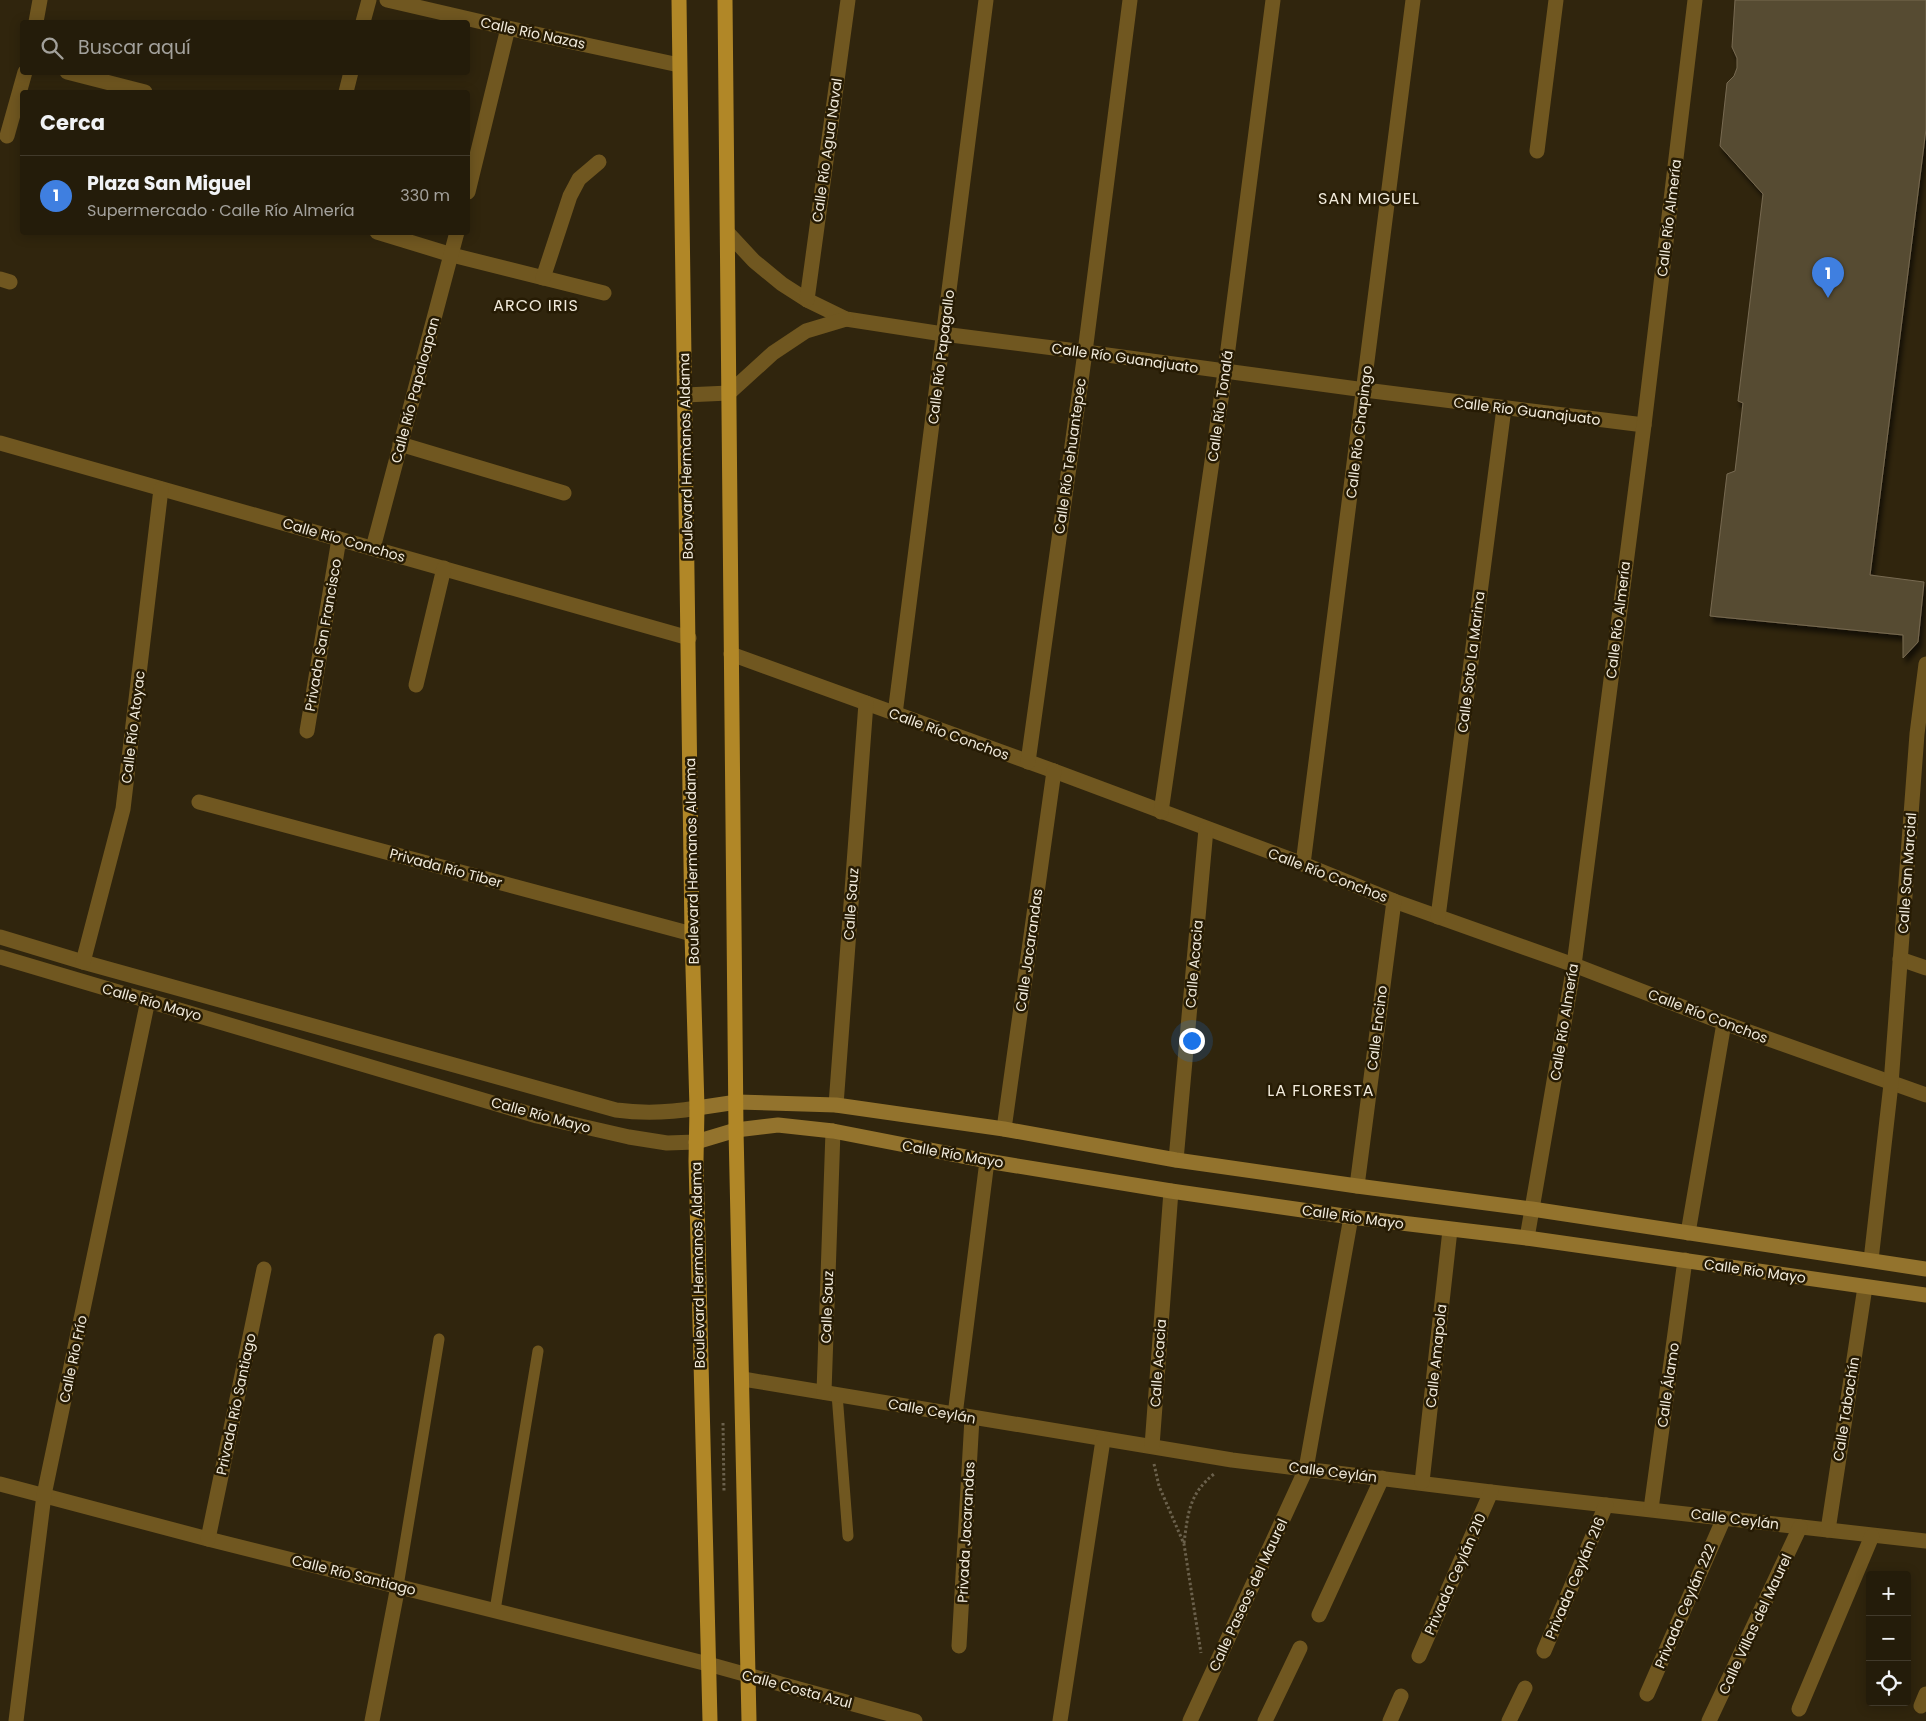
<!DOCTYPE html>
<html lang="es">
<head>
<meta charset="utf-8">
<style>
  body { margin:0; font-family:Poppins,sans-serif; background:#302918; color:#f1f3f6 }
  .controls { position:absolute; right:15px; bottom:15px; display:grid; overflow:hidden; border-radius:5px; box-shadow:0 2px 12px #0003 }
  .controls button { width:45px; height:45px; display:grid; place-items:center; padding:0; border:0; border-bottom:1px solid #413a2b; background:#241c0a; color:#f1f3f6; font:25px sans-serif }
  .you { position:absolute; left:1191px; top:1040px; width:18px; height:18px; margin:-12px; border:4px solid #fff; border-radius:50%; background:#1a73e8; box-shadow:0 0 0 8px #1a73e833 }
  .badge { display:grid; place-items:center; width:32px; height:32px; border-radius:50%; background:#94b7fd; color:#fff; font-size:16px; font-weight:700 }
  .pin { position:absolute; translate:-50% -41px; filter:drop-shadow(0 1px 2px #0008) }
  .pin::after { content:''; position:absolute; top:26px; width:18px; height:15px; background:inherit; clip-path:polygon(0 0,100% 0,50% 100%) }
  .list { margin:0; padding:0; list-style:none }
  h2 { display:flex; justify-content:space-between; align-items:center; height:65px; margin:0; padding:0 20px; font-size:21px }
  h2 small { font-size:16px; font-weight:400; color:#a3a19c }
  .list li { display:grid; grid-template-columns:32px 1fr auto; gap:15px; align-items:center; box-sizing:border-box; height:80px; padding:0 20px; border-top:1px solid #413a2b }
  .list b { display:block; font-size:19px; white-space:nowrap }
  .list p { margin:0; font-size:16px; white-space:nowrap; color:#a3a19c }
  .list em { font-size:16px; font-style:normal; color:#a3a19c }
  .icon { flex:none; width:28px; height:28px; fill:none; stroke:currentColor; stroke-width:2; stroke-linecap:round; stroke-linejoin:round }
  .map { position:relative; flex:none; width:1926px; height:1721px; overflow:hidden }
  .search { position:absolute; background:#241c0a; box-shadow:0 2px 12px #0003; left:20px; top:20px; width:450px; height:55px; display:flex; align-items:center; gap:12px; box-sizing:border-box; padding:0 18px; border-radius:5px; color:#a3a19c; font-size:19px }
  .panel { position:absolute; background:#241c0a; box-shadow:0 2px 12px #0003; left:20px; top:90px; width:450px; height:145px; border-radius:5px }
  .map>svg:first-child { display:block }
</style>
</head>
<body>
<div class="map">
<svg width="1926" height="1721" viewBox="0 0 1926 1721">
  <defs>
    <filter id="shadow"><feDropShadow dx="3" dy="5.5" stdDeviation="2.5" flood-color="#0009"/></filter>
  </defs>
  <rect width="100%" height="100%" fill="#30250d"/>
  <path fill="#574b32" stroke="#776a51" filter="url(#shadow)" d="M1735,0h191v129l-56,446 54,7 -6,60 -15,16v-23l-193,-19 17,-142 8,-3 8,-68 -5,-2 25,-207 -43,-48 7,-63 7,-7 3,-8v-10l-5,-11z"/>
  <g fill="none" stroke-linecap="round" stroke-linejoin="round">
    <g stroke="#6b614c" stroke-width="3" stroke-dasharray="2.5 2.5" stroke-linecap="butt">
      <path d="M723,1423l1,69"/>
      <path d="M1154,1464l5,22 25,58 17,109"/>
      <path d="M1184,1543c4,-30 5,-49 30,-69"/>
    </g>
    <g stroke="#705720" stroke-width="11">
      <path d="M837,1394l11,142"/>
      <path d="M398,1586l41,-247"/>
      <path d="M495,1610l43,-259"/>
    </g>
    <g stroke="#705720" stroke-width="15">
      <path d="M387,0l121,28 171,37"/>
      <path d="M36,22l4,-22"/>
      <path d="M363,22l6,-22"/>
      <path d="M67,72l78,20"/>
      <path d="M346,92l5,-20"/>
      <path d="M7,136l18,-64"/>
      <path d="M1537,151l19,-151"/>
      <path d="M468,192l40,-164"/>
      <path d="M377,232l75,23 152,38"/>
      <path d="M728,233l26,28 28,23 25,16 39,19 97,15 142,18 280,38 279,35"/>
      <path d="M543,278l27,-82 9,-17 20,-17"/>
      <path d="M0,279l10,3"/>
      <path d="M807,300l41,-300"/>
      <path d="M685,395l44,-2 44,-40 33,-22 40,-12"/>
      <path d="M0,443l689,195"/>
      <path d="M400,444l164,49"/>
      <path d="M373,548l84,-316"/>
      <path d="M731,654l323,117 249,93 91,37 180,64 150,58 202,72"/>
      <path d="M416,685l28,-117"/>
      <path d="M895,714l91,-714"/>
      <path d="M307,731l32,-192"/>
      <path d="M1028,762l57,-410 45,-352"/>
      <path d="M199,802l493,132"/>
      <path d="M1161,812l64,-440 48,-372"/>
      <path d="M1303,864l110,-864"/>
      <path d="M1438,917l66,-509"/>
      <path d="M0,937l83,25 533,148c29,4 52,3 81,-2"/>
      <path d="M0,957l537,159 92,21 38,6 29,-1"/>
      <path d="M1900,959l26,9"/>
      <path d="M83,962l40,-153 38,-320"/>
      <path d="M836,1105l30,-402"/>
      <path d="M1004,1129l50,-358"/>
      <path d="M1176,1160l30,-331"/>
      <path d="M1357,1186l37,-285"/>
      <path d="M1688,1233l36,-210"/>
      <path d="M1527,1238l47,-273 70,-540 51,-425"/>
      <path d="M1871,1260l20,-176 26,-350 9,-70"/>
      <path d="M743,1379l489,81 259,32 435,49"/>
      <path d="M824,1392l9,-261"/>
      <path d="M955,1415l32,-254"/>
      <path d="M1152,1446l19,-255"/>
      <path d="M1422,1482l28,-252"/>
      <path d="M0,1484l208,55 500,125 207,57"/>
      <path d="M1651,1509l34,-249"/>
      <path d="M1828,1530l37,-243"/>
      <path d="M208,1539l56,-270"/>
      <path d="M1319,1615l63,-137"/>
      <path d="M959,1646l13,-228"/>
      <path d="M1544,1651l62,-146"/>
      <path d="M1419,1656l72,-164"/>
      <path d="M1647,1694l77,-176"/>
      <path d="M1921,1706l5,-12"/>
      <path d="M1799,1709l73,-173"/>
      <path d="M16,1721l28,-226 104,-495"/>
      <path d="M372,1721l26,-135"/>
      <path d="M1060,1721l43,-281"/>
      <path d="M1190,1721l116,-252 45,-252"/>
      <path d="M1265,1721l35,-73"/>
      <path d="M1390,1721l11,-25"/>
      <path d="M1509,1721l16,-33"/>
      <path d="M1709,1721l91,-194"/>
    </g>
    <g stroke="#93732d" stroke-width="15">
      <path d="M697,1108l40,-6 99,3 168,24 172,31 181,26 175,23 394,60"/>
      <path d="M696,1142l40,-12 42,-5 55,6 154,30 184,30 180,26 176,21 399,57"/>
    </g>
    <g stroke="#b18727" stroke-width="15">
      <path d="M679,0l13,934 5,174 -1,53 14,560"/>
      <path d="M725,0l11,1130 13,591"/>
    </g>
  </g>
  <g text-anchor="middle" stroke-width="5" stroke-linejoin="round" paint-order="stroke">
    <g font-size="14" fill="#f1eadb" stroke="#261b04">
      <text transform="translate(533 33) rotate(12)" y="5">Calle Río Nazas</text>
      <text transform="translate(827 150) rotate(-82)" y="5">Calle Río Agua Naval</text>
      <text transform="translate(1669 218) rotate(-83)" y="5">Calle Río Almería</text>
      <text transform="translate(941 357) rotate(-83)" y="5">Calle Río Papagallo</text>
      <text transform="translate(1125 358) rotate(8)" y="5">Calle Río Guanajuato</text>
      <text transform="translate(415 390) rotate(-75)" y="5">Calle Río Papaloapan</text>
      <text transform="translate(1220 406) rotate(-82)" y="5">Calle Río Tonalá</text>
      <text transform="translate(1527 411) rotate(7)" y="5">Calle Río Guanajuato</text>
      <text transform="translate(1359 432) rotate(-83)" y="5">Calle Río Chapingo</text>
      <text transform="translate(686 456) rotate(-91)" y="5">Boulevard Hermanos Aldama</text>
      <text transform="translate(1070 456) rotate(-82)" y="5">Calle Río Tehuantepec</text>
      <text transform="translate(344 540) rotate(16)" y="5">Calle Río Conchos</text>
      <text transform="translate(1618 620) rotate(-83)" y="5">Calle Río Almería</text>
      <text transform="translate(323 635) rotate(-80)" y="5">Privada San Francisco</text>
      <text transform="translate(1471 662) rotate(-83)" y="5">Calle Soto La Marina</text>
      <text transform="translate(133 727) rotate(-83)" y="5">Calle Río Atoyac</text>
      <text transform="translate(949 734) rotate(20)" y="5">Calle Río Conchos</text>
      <text transform="translate(692 861) rotate(-91)" y="5">Boulevard Hermanos Aldama</text>
      <text transform="translate(446 868) rotate(15)" y="5">Privada Río Tiber</text>
      <text transform="translate(1907 873) rotate(-86)" y="5">Calle San Marcial</text>
      <text transform="translate(1328 875) rotate(21)" y="5">Calle Río Conchos</text>
      <text transform="translate(851 904) rotate(-86)" y="5">Calle Sauz</text>
      <text transform="translate(1029 950) rotate(-82)" y="5">Calle Jacarandas</text>
      <text transform="translate(1194 964) rotate(-85)" y="5">Calle Acacia</text>
      <text transform="translate(152 1002) rotate(16)" y="5">Calle Río Mayo</text>
      <text transform="translate(1708 1016) rotate(21)" y="5">Calle Río Conchos</text>
      <text transform="translate(1564 1022) rotate(-81)" y="5">Calle Río Almería</text>
      <text transform="translate(1377 1028) rotate(-83)" y="5">Calle Encino</text>
      <text transform="translate(541 1115) rotate(15)" y="5">Calle Río Mayo</text>
      <text transform="translate(953 1154) rotate(10)" y="5">Calle Río Mayo</text>
      <text transform="translate(1353 1217) rotate(8)" y="5">Calle Río Mayo</text>
      <text transform="translate(698 1265) rotate(-91)" y="5">Boulevard Hermanos Aldama</text>
      <text transform="translate(1755 1271) rotate(8)" y="5">Calle Río Mayo</text>
      <text transform="translate(827 1307) rotate(-88)" y="5">Calle Sauz</text>
      <text transform="translate(1436 1356) rotate(-84)" y="5">Calle Amapola</text>
      <text transform="translate(73 1359) rotate(-78)" y="5">Calle Río Frío</text>
      <text transform="translate(1158 1363) rotate(-86)" y="5">Calle Acacia</text>
      <text transform="translate(1668 1385) rotate(-82)" y="5">Calle Álamo</text>
      <text transform="translate(236 1404) rotate(-78)" y="5">Privada Río Santiago</text>
      <text transform="translate(1846 1409) rotate(-81)" y="5">Calle Tabachín</text>
      <text transform="translate(932 1411) rotate(10)" y="5">Calle Ceylán</text>
      <text transform="translate(1333 1472) rotate(7)" y="5">Calle Ceylán</text>
      <text transform="translate(1735 1519) rotate(7)" y="5">Calle Ceylán</text>
      <text transform="translate(966 1532) rotate(-87)" y="5">Privada Jacarandas</text>
      <text transform="translate(1455 1574) rotate(-66)" y="5">Privada Ceylán 210</text>
      <text transform="translate(354 1575) rotate(14)" y="5">Calle Río Santiago</text>
      <text transform="translate(1575 1578) rotate(-67)" y="5">Privada Ceylán 216</text>
      <text transform="translate(1248 1595) rotate(-65)" y="5">Calle Paseos del Maurel</text>
      <text transform="translate(1685 1606) rotate(-67)" y="5">Privada Ceylán 222</text>
      <text transform="translate(1755 1624) rotate(-65)" y="5">Calle Villas del Maurel</text>
      <text transform="translate(797 1689) rotate(15)" y="5">Calle Costa Azul</text>
    </g>
    <g font-size="16" letter-spacing="1" fill="#f1eadb" stroke="#261b04">
      <text x="1369" y="204">SAN MIGUEL</text>
      <text x="536" y="311">ARCO IRIS</text>
      <text x="1321" y="1096">LA FLORESTA</text>
    </g>
  </g>
</svg>
<div class="controls">
<button>+</button>
<button>−</button>
<button><svg class="icon" aria-label="locate" viewBox="0 0 24 24"><circle cx="12" cy="12" r="6"/><path d="M12 2v4M12 18v4M2 12h4M18 12h4"/></svg></button>
</div>
<div class="you"></div>
<div class="pin badge" style="left:1828px;top:298px;background:#3f7fe0">1</div>
<div class="search"><svg class="icon" aria-label="search" viewBox="0 0 24 24"><circle cx="10" cy="10" r="6"/><path d="M15 15l6 6"/></svg>Buscar aquí</div>
<section class="panel">
<h2>Cerca<small></small></h2>
<ul class="list">
<li><span class="badge" style="background:#3f7fe0">1</span><div><b>Plaza San Miguel</b><p>Supermercado · Calle Río Almería</p></div><em>330 m</em></li>
</ul>
</section>
</div>
</body>
</html>
